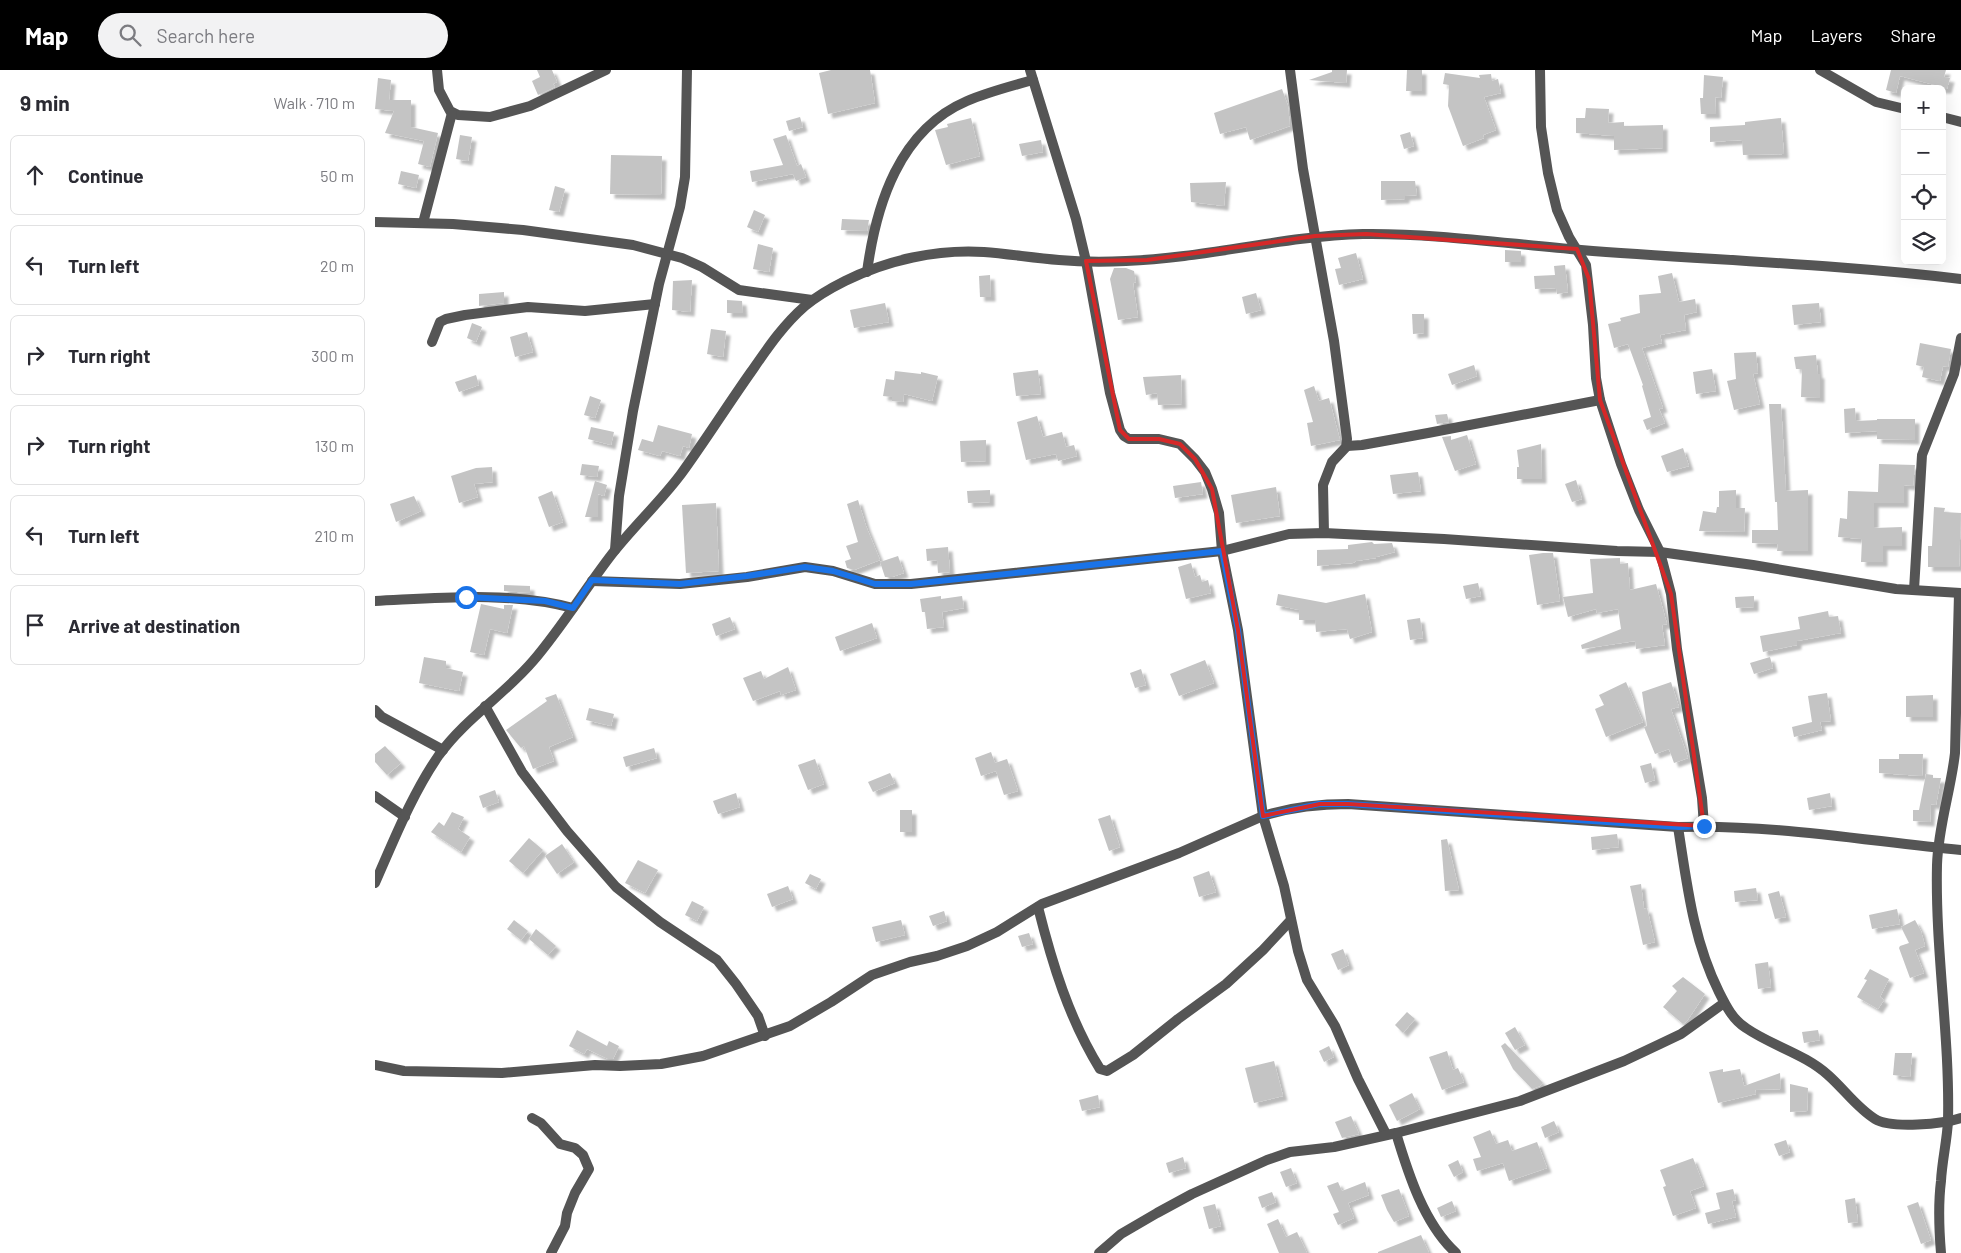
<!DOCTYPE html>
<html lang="en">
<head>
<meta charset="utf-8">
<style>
  body { margin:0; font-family:Barlow,sans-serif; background:#f2f2f3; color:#2b2b33 }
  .controls { position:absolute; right:15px; top:15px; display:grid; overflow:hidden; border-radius:8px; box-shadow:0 5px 20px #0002 }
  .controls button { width:45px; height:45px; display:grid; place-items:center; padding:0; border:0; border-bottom:1px solid #e1e1e2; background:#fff; color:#2b2b33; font:25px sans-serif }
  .stop { position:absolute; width:15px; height:15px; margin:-11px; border:4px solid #1a73e8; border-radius:50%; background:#fff }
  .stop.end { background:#1a73e8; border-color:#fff; box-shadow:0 1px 5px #0008 }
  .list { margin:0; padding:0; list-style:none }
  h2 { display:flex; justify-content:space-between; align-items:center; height:65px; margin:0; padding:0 20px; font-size:21px }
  h2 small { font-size:16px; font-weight:400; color:#7c7c81 }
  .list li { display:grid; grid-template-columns:32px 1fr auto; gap:15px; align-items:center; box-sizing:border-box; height:80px; margin:0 10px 10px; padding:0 10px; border:1px solid #e1e1e2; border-radius:8px }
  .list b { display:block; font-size:19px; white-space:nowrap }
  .list em { font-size:16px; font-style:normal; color:#7c7c81 }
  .icon { flex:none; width:28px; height:28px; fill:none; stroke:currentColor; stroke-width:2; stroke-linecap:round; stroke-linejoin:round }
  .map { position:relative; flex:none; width:1586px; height:1183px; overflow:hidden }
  header { display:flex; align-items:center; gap:30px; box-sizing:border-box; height:70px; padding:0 25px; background:#000; color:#fff }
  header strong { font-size:24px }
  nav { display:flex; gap:28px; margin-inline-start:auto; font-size:18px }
  .search { width:350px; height:45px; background:#f2f2f3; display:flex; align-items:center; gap:12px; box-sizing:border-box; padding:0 18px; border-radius:28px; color:#7c7c81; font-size:19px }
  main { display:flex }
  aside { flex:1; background:#fff }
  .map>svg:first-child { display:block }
</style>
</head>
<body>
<header>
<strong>Map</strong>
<div class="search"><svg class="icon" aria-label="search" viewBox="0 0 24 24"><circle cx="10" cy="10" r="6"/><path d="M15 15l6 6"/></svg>Search here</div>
<nav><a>Map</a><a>Layers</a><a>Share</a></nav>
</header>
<main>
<aside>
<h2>9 min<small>Walk · 710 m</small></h2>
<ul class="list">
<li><svg class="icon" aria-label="ahead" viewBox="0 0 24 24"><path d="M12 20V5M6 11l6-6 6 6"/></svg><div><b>Continue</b></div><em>50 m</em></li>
<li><svg class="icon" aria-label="left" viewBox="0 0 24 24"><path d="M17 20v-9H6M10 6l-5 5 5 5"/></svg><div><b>Turn left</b></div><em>20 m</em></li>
<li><svg class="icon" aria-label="right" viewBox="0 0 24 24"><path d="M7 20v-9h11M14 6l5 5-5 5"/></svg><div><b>Turn right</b></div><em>300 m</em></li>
<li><svg class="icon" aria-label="right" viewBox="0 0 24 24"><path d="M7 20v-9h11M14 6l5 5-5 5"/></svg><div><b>Turn right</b></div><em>130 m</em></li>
<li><svg class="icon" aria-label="left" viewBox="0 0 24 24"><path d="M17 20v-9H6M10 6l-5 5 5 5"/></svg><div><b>Turn left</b></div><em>210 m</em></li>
<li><svg class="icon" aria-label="arrive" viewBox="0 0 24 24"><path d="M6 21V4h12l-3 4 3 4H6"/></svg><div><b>Arrive at destination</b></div></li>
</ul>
</aside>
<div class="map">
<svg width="1586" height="1183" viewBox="0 0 1586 1183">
  <defs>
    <filter id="shadow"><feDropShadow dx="4.5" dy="4.5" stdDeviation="1" flood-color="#0004"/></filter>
  </defs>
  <rect width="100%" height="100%" fill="#fff"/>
  <g fill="#c4c4c4" filter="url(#shadow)">
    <path d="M162,0h15l5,12 -4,2 2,3 -17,8 -6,-14 8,-4z"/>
    <path d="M456,0h39l5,33 -47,11 -9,-41z"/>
    <path d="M957,0h15l-1,13 -37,-3 23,-8z"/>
    <path d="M1032,0h15v21h-16z"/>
    <path d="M1516,0h55l-2,7 6,1 -3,11h-13l1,-4 -35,-9 -4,17 -10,-3z"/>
    <path d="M1070,3l35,5 -1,-3 12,-1 1,7 6,-2 3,14 -17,4 12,33 -13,5 1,3 -21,8 -15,-40 1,-21 -6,-1z"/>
    <path d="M1329,5l19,2 -2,21 -6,-1 1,17h-15l-1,-16h3z"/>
    <path d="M3,8l13,2 -2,20h22v27l27,6 -8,34 -12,-3 6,-23 -39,-8 9,-22 -19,-2z"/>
    <path d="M907,19l6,17 2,20 -40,14 -4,-13 -26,7 -6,-21z"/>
    <path d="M1211,38l23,1 -1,14 16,-1v4l39,-1v23l-49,2v-14l-38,-3v-15h9z"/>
    <path d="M425,47l3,10 -14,4 -3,-10z"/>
    <path d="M596,48l9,38 -34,9 -11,-35 13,-3 -1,-3z"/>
    <path d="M1406,48l3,36 -41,1 -1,-15 -32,2v-15l35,-2v-3z"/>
    <path d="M1035,62l4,14 -10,3 -4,-14z"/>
    <path d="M85,65l12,2 -4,24 -12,-2z"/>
    <path d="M411,65l11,31 4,-2 5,13 -10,4 -3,-7 -41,8 -2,-11 33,-6 -10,-26z"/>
    <path d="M666,70l2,12 -21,4 -3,-12z"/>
    <path d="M236,85l51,1 -1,39 -51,-1z"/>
    <path d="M26,101l18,4 -3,13 -18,-4z"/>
    <path d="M1006,111h34l2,14 -12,1v3l-24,1z"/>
    <path d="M851,112l-2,24 -33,-4 -1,-19z"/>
    <path d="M180,116l10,3 -6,23 -10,-2z"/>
    <path d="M379,140l11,5 -7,17 -11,-5z"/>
    <path d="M467,149l27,1 -2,11 -26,-1z"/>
    <path d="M383,174l15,4 -4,24 -16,-3z"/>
    <path d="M1130,180l16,1v11h-16z"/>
    <path d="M981,183l7,26 -24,6 -4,-16 6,-1 -3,-10z"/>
    <path d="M1190,195l3,27 -11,2 -1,-6 -21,1 -1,-13 21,-1 -1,-9z"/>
    <path d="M739,198h12l8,3 2,11 -3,1 5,34 -20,3 -8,-41z"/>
    <path d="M1297,203l7,29 16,-3 2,13 -13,3 2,15 -26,5 2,8 -20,5 21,60 -4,1 6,14 -18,7 -4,-10 8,-3 -9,-31 1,-1 -15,-41 -14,4 -6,-24 13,-3 -1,-3 20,-5 -1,-18 22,-2 -3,-17z"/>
    <path d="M615,205l1,22h-11l-1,-21z"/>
    <path d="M317,210l-2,32 -18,-2 1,-29z"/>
    <path d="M129,222v11l-25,3v-12z"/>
    <path d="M881,223l5,17 -15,4 -4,-17z"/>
    <path d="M352,230l15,1 1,12h-16z"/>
    <path d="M510,233l4,19 -35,6 -4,-18z"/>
    <path d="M1444,233l2,19 -27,3 -2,-20z"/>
    <path d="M1037,244h12v19l-11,1z"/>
    <path d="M97,253l10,4 -6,15 -9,-4z"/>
    <path d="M336,259l15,2 -3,26 -16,-3z"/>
    <path d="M152,262l6,20 -18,5 -5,-20z"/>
    <path d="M1545,273l31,6 -3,18 -5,-1 -3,15 -18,-4 2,-10 -8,-2z"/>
    <path d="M1381,282l2,21 -5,1 7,30 -26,6 -7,-29 9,-2 -2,-26z"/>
    <path d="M1441,285l2,19h2v24l-19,-1 1,-28h-6l-2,-12z"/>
    <path d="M1099,295l3,11 -25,9 -4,-11z"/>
    <path d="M1337,299l4,22 -20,3 -3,-22z"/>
    <path d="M663,300l3,24 -25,2 -3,-23z"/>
    <path d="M520,301l26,3v-2l17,4 -6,25 -28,-7 -1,8 -11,-1v-4l-9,-1 3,-17 8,1z"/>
    <path d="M101,305l3,10 -20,7 -4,-10z"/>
    <path d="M806,305l1,29 -24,1 -1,-12 -11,2 -3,-18z"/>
    <path d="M939,316l5,15 10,-3 11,42 -29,6 -4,-23 6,-1 -9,-32z"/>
    <path d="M215,326l11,4 -6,18 -11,-3z"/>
    <path d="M1394,334h12l5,87 22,-1v61h-31l1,-7 -26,-1v-13h26l-1,-28h-2z"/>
    <path d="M1480,338l1,13 21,-1v-1h38v21l-38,-1v-8l-32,2 -1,-24z"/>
    <path d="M1072,344l2,8 -12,2 -2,-9z"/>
    <path d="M662,346l6,21 19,-5 4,15 8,-2 3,11 -19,5 -2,-7 -30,6 -9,-38z"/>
    <path d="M283,355l34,9 -3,14 -6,-2 -3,10 -18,-5 -2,5 -22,-6 4,-11 11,3z"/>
    <path d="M216,357l23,5 -3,13 -23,-6z"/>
    <path d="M1092,365l9,29 -21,7 -13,-34 9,-1v4z"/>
    <path d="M611,370v21l-25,1 -1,-21z"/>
    <path d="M1166,374l1,35h-25v-12h2l-2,-17z"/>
    <path d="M1308,378l6,18 -22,6 -6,-16z"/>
    <path d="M207,394l17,2 -2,11 -17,-2z"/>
    <path d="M1504,394l36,1 -2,21 -9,-1v18h-30v25l28,-1v19h-19v16h-22l1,-23 -24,-2 2,-19 7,1 1,-28 30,1z"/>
    <path d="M117,397l1,15 -19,2 4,13 -19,6 -8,-27 25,-8z"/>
    <path d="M1043,402l3,19 -28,3 -3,-19z"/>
    <path d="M1201,410l6,19 -10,3 -7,-18z"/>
    <path d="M220,411l12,4 -3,11 -6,-2v23h-13z"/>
    <path d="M826,412l2,12 -28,4 -2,-12z"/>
    <path d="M901,417l4,29 -44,7 -5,-28z"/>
    <path d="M615,420v12l-22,1 -1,-12z"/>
    <path d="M1361,420v18h9l-1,24 -45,-1 4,-20 13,2 1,-6h2v-16z"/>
    <path d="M177,421l11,31 -14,5 -11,-30z"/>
    <path d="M39,426l7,15 -25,11 -6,-18z"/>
    <path d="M483,430l8,26 14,34 -26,10 -7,-2 -2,-7 6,-2 -5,-13 12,-4 -11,-38z"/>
    <path d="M341,433l3,68 -33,2 -4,-68z"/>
    <path d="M1559,437l11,1 -1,4 17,1 -2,54h-31v-21h4z"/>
    <path d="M997,472l2,2 18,-1 3,9 -19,5v1l-20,3 -3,2 -36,3v-16l31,-1v-4z"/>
    <path d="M573,477l2,25 -12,1 -1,-13 -10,1 -1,-12z"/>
    <path d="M1168,483h10l7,48 -23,4 -8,-50z"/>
    <path d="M523,486l6,17 -12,4h-7l-5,-15z"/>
    <path d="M1245,488v6l8,-1 2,27 26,-6 11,40 -5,1 3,20 -29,4 -1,-8 -53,8 -1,-4 40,-16 -3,-20 -21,4 -1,-4 -28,8 -5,-20 30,-4 -3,-34z"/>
    <path d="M816,493l4,14 5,-2 2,7 6,-2 3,13 -25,6 -8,-32z"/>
    <path d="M1103,513l3,13 -15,3 -3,-13z"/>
    <path d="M129,515l26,1v7l-26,-2z"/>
    <path d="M903,524l48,9 39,-9 7,38 -22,7 -3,-10 -31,3 -1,-12h-16v-10l-23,-5z"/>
    <path d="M566,526v3l21,-3 2,12 -22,4 2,15 -17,2 -2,-17h-3l-2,-13z"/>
    <path d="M1379,526v11l-18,1 -1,-11z"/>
    <path d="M106,534l23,5v-4h9l-6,28 -17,-4 -6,26 -14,-3z"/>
    <path d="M1453,541l1,6 9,-1 3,17 -44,8v4l-34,7 -3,-16 40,-7 -2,-12z"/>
    <path d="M355,547l5,12 -19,7 -4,-12z"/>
    <path d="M1045,548l3,20 -13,2 -3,-20z"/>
    <path d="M497,553l5,15 -37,13 -5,-14z"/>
    <path d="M49,587l22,4v7l17,4 -4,19 -40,-8z"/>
    <path d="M1395,587l3,11 -19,6 -4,-11z"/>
    <path d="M830,590l9,23 -35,13 -9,-22z"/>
    <path d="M413,597l8,23 -15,5 -1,-4 -27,10 -10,-23 18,-7 3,8z"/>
    <path d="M766,599l5,16 -11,3 -5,-15z"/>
    <path d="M1251,612l17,40 -37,15 -11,-28 9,-4 -5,-10z"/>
    <path d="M1296,612l8,25 -8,2 17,49 -14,5 -5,-14 -14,5 -11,-27 3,-1 -5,-34z"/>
    <path d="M1452,623l4,28 -11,1 2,8 -28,7 -2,-10 20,-5 -4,-26z"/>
    <path d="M181,624l17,43 -24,10 5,14 -21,8 -9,-23 -3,2 -15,-18 41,-29 -2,-3z"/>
    <path d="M1558,625v22h-27v-21z"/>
    <path d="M214,638l25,6 -3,12 -25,-6z"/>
    <path d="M10,676l16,17 -14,12 -12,-13v-8z"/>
    <path d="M279,678l3,10 -31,9 -3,-10z"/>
    <path d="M616,682l4,11 12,-4 11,32 -14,4 -8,-24 -15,5 -6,-18z"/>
    <path d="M1524,684h24l-1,22 -43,-3v-14h20z"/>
    <path d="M440,689l9,25 -16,6 -10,-25z"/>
    <path d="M1276,693l4,17 -10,3 -5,-17z"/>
    <path d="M515,703l5,10 -22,9 -5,-10z"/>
    <path d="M1551,704l7,1v3h8l-5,27 -5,-1 -1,18 -17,-1v-11h6z"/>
    <path d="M120,720l4,12 -16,6 -4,-12z"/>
    <path d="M361,723l4,14 -22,7 -5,-13z"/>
    <path d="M1455,723l2,13 -23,4 -2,-12z"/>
    <rect x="525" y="740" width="12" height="22"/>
    <path d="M77,742l12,5 -6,12 12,8 -9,15 -30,-20 8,-10 5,4z"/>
    <path d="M735,745l10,32 -11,4 -11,-32z"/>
    <path d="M1242,764l2,13 -27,3 -1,-13z"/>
    <path d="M154,768l14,12 -20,23 -14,-12z"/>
    <path d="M1072,769l12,51 -14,1 -4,-51z"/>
    <path d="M187,774l12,18 -17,12 -12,-18z"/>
    <path d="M263,790l20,10 -13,23 -20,-10z"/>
    <path d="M834,801l7,21 -17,5 -6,-20z"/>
    <path d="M435,804l11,5 -5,10 -11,-6z"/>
    <path d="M1266,814l3,25 3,-1 8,34 -12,3 -13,-59z"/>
    <path d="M413,816l5,13 -21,8 -5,-13z"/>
    <path d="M1381,818l2,12 -23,2 -1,-11z"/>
    <path d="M1404,821l7,26 -11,2 -7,-25z"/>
    <path d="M317,831l12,6 -7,14 -12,-6z"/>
    <path d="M1522,839l3,15 -28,5 -3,-14z"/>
    <path d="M569,841l3,10 -14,5 -4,-10z"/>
    <path d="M139,850l14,11 -7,9 -14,-11z"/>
    <path d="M526,850l4,15 -29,7 -4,-15z"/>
    <path d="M1540,850l6,11 4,15 -10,4 9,23 -14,5 -11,-30 1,-2 9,-3 -8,-16z"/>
    <path d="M161,859l20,17 -8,9 -19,-16z"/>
    <path d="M654,863l4,11 -11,3 -4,-11z"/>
    <path d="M968,879l6,16 -11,5 -7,-16z"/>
    <path d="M1393,892l3,25 -13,2 -3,-25z"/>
    <path d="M1495,899l19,10 -9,18 4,3 -6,9 -21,-12 10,-17 -3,-1z"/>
    <path d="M1308,907l22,17 -18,27 -4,3 -20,-17 14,-16 -5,-5z"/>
    <path d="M1032,942l8,7 -12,14 -8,-8z"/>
    <path d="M1140,957l10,18 -10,5 -10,-17z"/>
    <path d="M202,960l30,16 2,-5 10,5 -6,13h-5l-21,-10 -3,5 -15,-8z"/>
    <path d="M1443,960l2,10 -16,3 -2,-11z"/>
    <path d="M1130,973l38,40 -3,3 -8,3 -19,-20 -12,-23z"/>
    <path d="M954,976l5,11 -10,5 -5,-11z"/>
    <path d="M1072,981l6,19 5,-2 6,14 -22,8 -13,-33z"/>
    <path d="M1520,983h17l-2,24 -17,-2z"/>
    <path d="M899,991l9,35 -29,7 -9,-35z"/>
    <path d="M1348,999v3l17,-3 4,17 36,-13 1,16 -26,1 1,4 -38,9 -9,-31z"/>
    <path d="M1415,1014l18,4 -1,23 -17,1z"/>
    <path d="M1037,1023l8,16 -23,12 -8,-16z"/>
    <path d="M723,1025l2,12 -18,4 -3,-11z"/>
    <path d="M976,1046l8,18 -17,4 -7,-16z"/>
    <path d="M1179,1051l5,11 -14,6 -4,-11z"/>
    <path d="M1115,1060l6,14 12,-4 4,11 25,-9 10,26 -38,13 -6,-18 -26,8 -4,-12 8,-2 -8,-20z"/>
    <path d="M1411,1070l4,12 -11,4 -5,-12z"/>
    <path d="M808,1087l3,11 -17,5 -3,-10z"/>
    <path d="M1318,1088l11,28 -14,5 6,17 -23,8 -10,-29 3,-1 -6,-16z"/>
    <path d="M1083,1090l5,12 -9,5 -6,-12z"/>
    <path d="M916,1098l6,15 -11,4 -6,-15z"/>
    <path d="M963,1112l4,9 23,-9 4,13 -21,8 6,15 -16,7 -5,-11 6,-2 -12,-26z"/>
    <path d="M1024,1119l10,27 -15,6 -7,-12 -6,-15z"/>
    <path d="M1358,1119l3,11 -4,1 4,16 -28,7 -3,-11 15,-4 -4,-16z"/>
    <path d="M897,1122l4,10 -14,6 -4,-11z"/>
    <path d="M1480,1128l3,24 -10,1 -3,-23z"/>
    <path d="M1077,1131l4,10 -15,6 -4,-9z"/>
    <path d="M1543,1132l13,38 -10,4 -14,-38z"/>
    <path d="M840,1134l6,22 -12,3 -6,-22z"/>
    <path d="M903,1149l8,18 11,-5 10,21h-28l-12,-29z"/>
    <path d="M1046,1165l8,18h-51v-1z"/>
  </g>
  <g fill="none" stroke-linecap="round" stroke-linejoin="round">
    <g stroke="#555" stroke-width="10">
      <path d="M62,0l2,20 11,21 8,4 32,2 40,-11 76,-36"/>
      <path d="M655,0l46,149 10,42 24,132 10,37 4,6 5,3h30l21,5 15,15 10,13 7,17 7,24 3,38 16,79 25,186 21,70 14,65 9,29 28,46 23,53 28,55"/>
      <path d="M915,0l13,99 31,172 13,98 -1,8 -14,15 -9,23 1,48"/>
      <path d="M1165,0l1,57 7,46 9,37 12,27 17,28 7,60 3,53 4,22 21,64 18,46 21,42 11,42 6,55 25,149 2,28"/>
      <path d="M1445,0l56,32 29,7"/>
      <path d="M1567,47l19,5"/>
      <path d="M0,152l78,2 70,6 110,15 49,13 20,9 37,23 73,10"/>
      <path d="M48,153l29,-110"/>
      <path d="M492,202c9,-67 32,-142 100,-171 21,-9 44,-15 66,-21"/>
      <path d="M57,272l8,-20 6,-3 19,-4 63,-8 57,4 70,-7"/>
      <path d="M972,376l15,-1 66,-12 172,-33"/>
      <path d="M240,480l4,-54 14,-85 26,-127 21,-77 5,-30 2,-107"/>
      <path d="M217,511l88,3 67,-7 58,-10 28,4 42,13h36l311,-33 67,-17 35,-1 120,6 173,12 43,1 93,13 143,24 65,4"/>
      <path d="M1539,520l8,-135 32,-81 7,-36"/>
      <path d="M0,531c65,-3 134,-10 198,7"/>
      <path d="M110,636l37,66 45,59 49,56 44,35 57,38 19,24 22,32 7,20"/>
      <path d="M0,640l7,7 61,33"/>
      <path d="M0,726l30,21"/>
      <path d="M1303,757c9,57 15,113 41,165 7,14 14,28 27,36 26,18 59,26 82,47 16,14 29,33 47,44 16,10 69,5 86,-1"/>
      <path d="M0,813c19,-43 37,-89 64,-128 27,-37 65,-60 94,-94 29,-34 52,-72 79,-107 22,-28 48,-52 69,-80 24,-33 46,-68 70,-102 16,-23 32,-47 54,-66 12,-10 26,-18 40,-25 42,-21 92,-32 139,-29 25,2 50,6 75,8 23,2 45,2 67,1 80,-3 157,-25 237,-27 73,-1 145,10 218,16 127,10 254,14 380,29"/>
      <path d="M663,837c14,56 31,112 62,162l7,2 26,-16 45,-36 48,-35 37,-34 28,-30"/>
      <path d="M0,995l29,6 98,2 93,-8 25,1 41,-2 42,-8 87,-30 41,-24 41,-27 38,-13 27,-6 30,-10 30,-14 45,-28 137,-51 84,-37c28,-9 56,-12 85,-12l330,23c95,-3 189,14 283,23"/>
      <path d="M157,1048l9,5 19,21 15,4 8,7 6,14 -14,24 -8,20 -2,13 -14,27"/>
      <path d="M1021,1063c12,40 28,91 60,120"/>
      <path d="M724,1183l22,-19 36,-21 35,-19 75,-34 23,-8 44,-5 62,-14 124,-32 104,-40 36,-17 21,-10 43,-31"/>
      <path d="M1566,1183c-2,-24 -3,-48 0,-72 1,-20 6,-40 7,-60 2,-85 -13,-171 -11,-256 1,-38 14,-75 18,-112l4,-160"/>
    </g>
  </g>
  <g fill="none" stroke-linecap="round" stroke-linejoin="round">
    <path stroke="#1a73e8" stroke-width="6" d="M91,527l79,4 28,7 19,-28 88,4 67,-8 58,-9 28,4 42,13h36l311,-33 16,79 25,186 56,-12h29l331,23 25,-1"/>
  </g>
  <path fill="none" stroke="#d62828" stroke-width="4" stroke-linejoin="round" d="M991,164l211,15 12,30 11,121 71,194 33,232 -356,-22h-28l-57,12 -25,-186 -26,-141 -17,-30 -15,-15 -21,-5h-30l-9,-9 -34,-169 61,-1 168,-24z"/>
</svg>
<div class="controls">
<button>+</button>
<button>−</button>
<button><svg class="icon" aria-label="locate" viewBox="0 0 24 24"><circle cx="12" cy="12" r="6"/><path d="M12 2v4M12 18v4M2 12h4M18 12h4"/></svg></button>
<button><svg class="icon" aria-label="layers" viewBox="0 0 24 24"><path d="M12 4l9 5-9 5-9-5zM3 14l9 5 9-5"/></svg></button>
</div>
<div class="stop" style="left:91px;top:527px"></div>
<div class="stop end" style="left:1329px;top:756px"></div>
</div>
</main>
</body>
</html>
